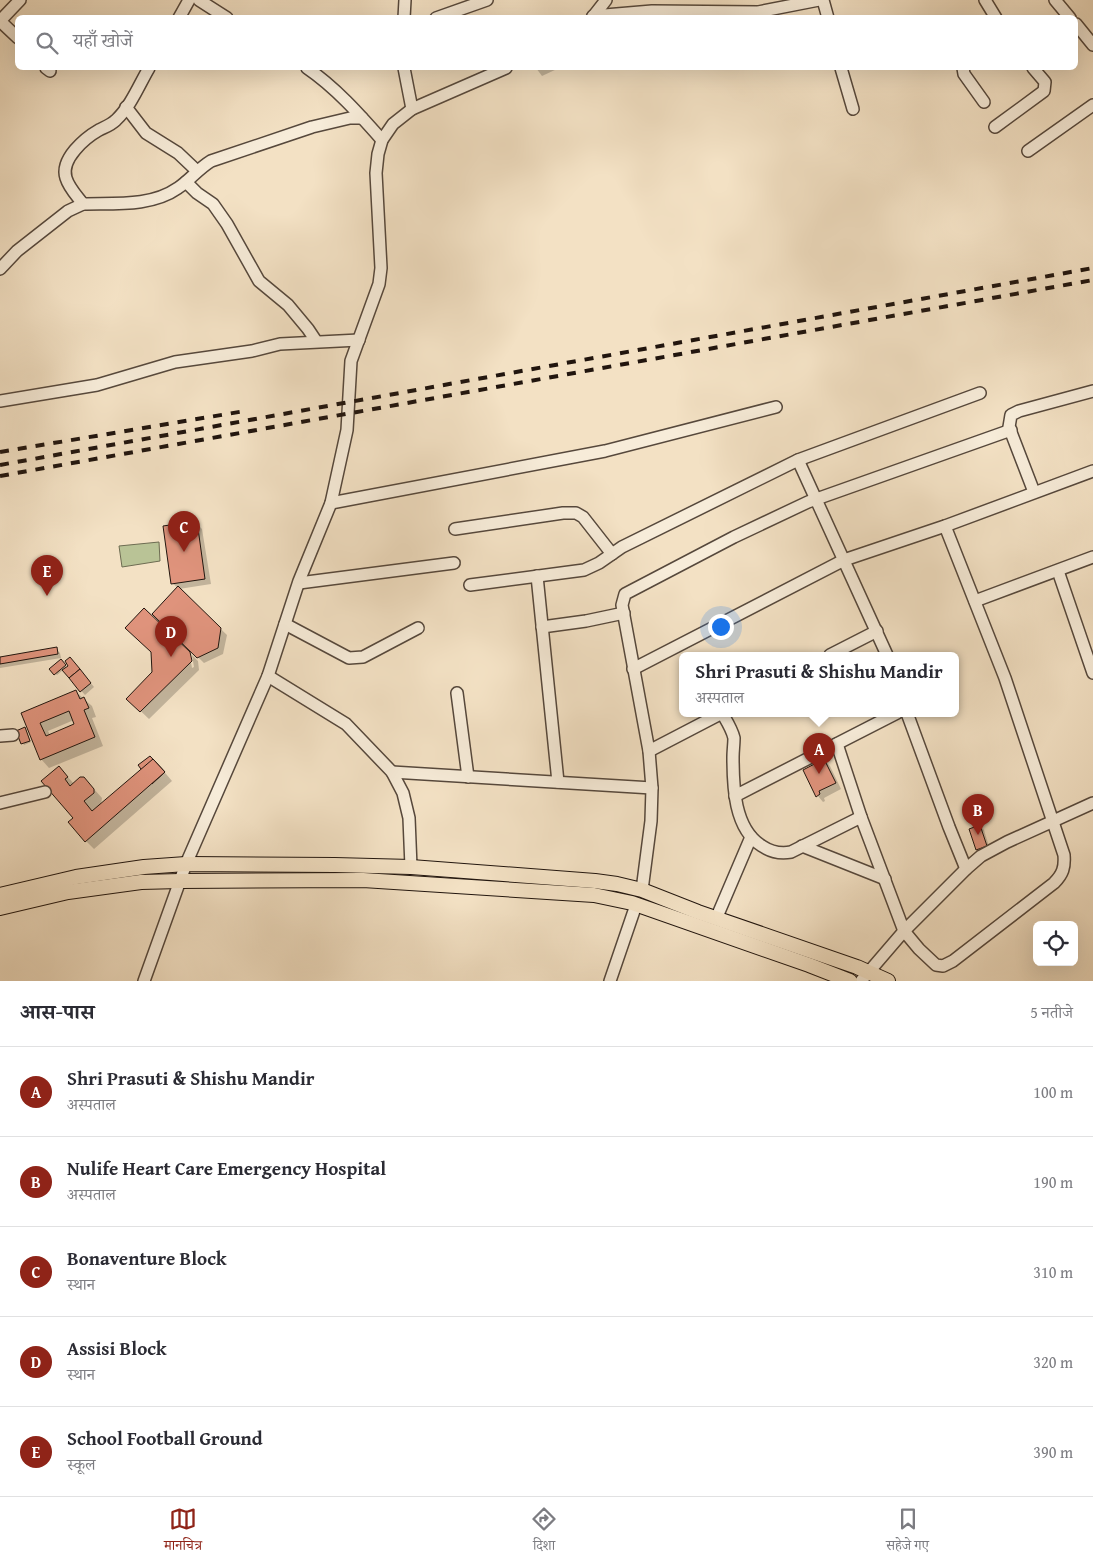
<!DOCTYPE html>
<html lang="hi">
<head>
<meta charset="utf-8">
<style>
  body { margin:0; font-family:"Gentium Book Plus","Noto Serif Devanagari",serif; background:#f7f7f7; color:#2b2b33 }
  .controls { position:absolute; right:15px; bottom:15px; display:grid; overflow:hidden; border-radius:8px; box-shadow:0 5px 20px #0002 }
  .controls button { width:45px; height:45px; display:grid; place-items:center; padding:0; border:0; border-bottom:1px solid #e1e1e2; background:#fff; color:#2b2b33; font:25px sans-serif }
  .you { position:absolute; left:720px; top:626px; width:18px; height:18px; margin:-12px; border:4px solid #fff; border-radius:50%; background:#1a73e8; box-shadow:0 0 0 8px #1a73e833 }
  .badge { display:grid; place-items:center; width:32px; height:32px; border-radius:50%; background:#8f2418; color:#fff; font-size:16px; font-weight:700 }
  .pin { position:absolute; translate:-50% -41px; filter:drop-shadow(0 1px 2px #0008) }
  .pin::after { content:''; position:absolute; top:26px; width:18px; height:15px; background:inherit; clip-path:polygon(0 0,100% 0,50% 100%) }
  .popup { position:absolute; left:679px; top:652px; width:280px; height:65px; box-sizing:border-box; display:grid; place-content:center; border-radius:8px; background:#fff; filter:drop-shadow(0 1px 4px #0005); font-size:16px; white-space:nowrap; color:#7c7c81 }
  .popup b { font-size:19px; color:#2b2b33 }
  .popup::after { content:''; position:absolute; left:50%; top:100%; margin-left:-10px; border:10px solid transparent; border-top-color:#fff }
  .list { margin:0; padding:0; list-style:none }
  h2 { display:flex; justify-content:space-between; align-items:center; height:65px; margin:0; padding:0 20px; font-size:21px }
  h2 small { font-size:16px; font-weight:400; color:#7c7c81 }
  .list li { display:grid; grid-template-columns:32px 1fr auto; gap:15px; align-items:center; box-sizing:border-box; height:90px; padding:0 20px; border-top:1px solid #e1e1e2 }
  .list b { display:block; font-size:19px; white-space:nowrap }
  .list p { margin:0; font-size:16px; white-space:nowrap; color:#7c7c81 }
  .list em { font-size:16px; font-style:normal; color:#7c7c81 }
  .icon { flex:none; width:28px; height:28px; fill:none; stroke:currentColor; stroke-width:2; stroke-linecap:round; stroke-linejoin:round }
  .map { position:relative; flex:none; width:1093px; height:981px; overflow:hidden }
  .search { position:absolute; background:#fff; box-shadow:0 5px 20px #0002; left:15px; right:15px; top:15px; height:55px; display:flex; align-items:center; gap:12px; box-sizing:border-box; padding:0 18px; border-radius:8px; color:#7c7c81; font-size:19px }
  .sheet { height:515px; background:#fff }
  nav { display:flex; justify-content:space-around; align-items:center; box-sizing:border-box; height:70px; border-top:1px solid #e1e1e2; background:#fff; font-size:14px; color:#7c7c81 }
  nav a { display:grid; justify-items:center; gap:2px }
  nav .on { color:#8f2418 }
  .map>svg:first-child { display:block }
</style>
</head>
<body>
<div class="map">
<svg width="1093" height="981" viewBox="0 0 1093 981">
  <rect width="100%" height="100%" fill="#f3e1c4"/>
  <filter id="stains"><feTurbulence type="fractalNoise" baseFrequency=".004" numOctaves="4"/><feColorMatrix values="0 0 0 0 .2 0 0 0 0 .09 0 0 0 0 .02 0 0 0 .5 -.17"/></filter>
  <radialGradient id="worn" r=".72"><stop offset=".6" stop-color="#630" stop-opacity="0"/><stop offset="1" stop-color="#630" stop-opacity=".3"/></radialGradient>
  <path fill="#b9c396" stroke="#6d6c52" d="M159,542l1,19 -38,6 -3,-21z"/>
  <g fill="#0003" fill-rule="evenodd">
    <path d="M536,68h20l1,1 -15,7z"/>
    <path d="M196,523l6,6 9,55 -32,5 48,46 -4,19 -19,9 -50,-49 24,-26 -6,-5z"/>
    <path d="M56,649l4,4 1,5 -61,10v-10z"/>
    <path d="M189,652l3,16 2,-1 -2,-12 6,6 1,9 -50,49 -21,-20z"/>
    <path d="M61,661l6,7 7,-6 20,25 -9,8 -22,-25 -6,5 -6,-6z"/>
    <path d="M76,692l16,14 4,11 -4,1 11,28 -54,22 -8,-9 -19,-45zM74,720l2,5 -26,10 -2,-4z"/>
    <path d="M26,730l5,12 -7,3 -7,-14z"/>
    <path d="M824,760l6,6 11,23 -17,9 1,3 -2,1 -5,-6 -14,-26z"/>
    <path d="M59,767l15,17 10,-6 18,20 -1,7 60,-37 11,13 -78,68 -8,-8 -11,-23z"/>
    <path d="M980,826l4,4 6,20 -9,3 -4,-4z"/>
  </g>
  <g fill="#df937c" stroke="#21150e" fill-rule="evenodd">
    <path d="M197,521l8,58 -34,5 -8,-58z"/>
    <path d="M178,586l43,42 -3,20 -21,10 -45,-44z"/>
    <path d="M144,608l46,44 2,9 -52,51 -14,-13 26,-27 -1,-20 -26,-24z"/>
    <path d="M57,647l1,7 -58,10v-7z"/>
    <path d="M70,657l10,12 -11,9 -7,-8 6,-4 -3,-5z"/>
    <path d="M61,659l5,6 -12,10 -5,-6z"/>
    <path d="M80,669l11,14 -11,9 -11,-14z"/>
    <path d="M76,690l4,9 4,-2 5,11 -5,2 11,27 -55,23 -19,-47zM69,711l5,13 -28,12 -6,-13z"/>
    <path d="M25,727l5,14 -9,3 -5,-13z"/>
    <path d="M150,756l15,16 -13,12 -14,-19z"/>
    <path d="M153,759l12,13 -80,70 -17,-20 5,-4 -32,-37 18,-15 9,11 -3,2 5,7 10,-9h4l10,12v4l-10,8 8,10z"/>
    <path d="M824,759l12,24 -17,8 1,3 -4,3 -13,-27z"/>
    <path d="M980,825l7,21 -11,4 -7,-21z"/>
  </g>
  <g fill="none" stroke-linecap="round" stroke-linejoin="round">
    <defs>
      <g id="minor">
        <path d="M199,0l28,18"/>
        <path d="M823,0l5,18"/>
        <path d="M985,0l11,18"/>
        <path d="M1055,0l15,18"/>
        <path d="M593,16l59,-5 106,1 61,-12"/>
        <path d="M179,18l10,-18"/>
        <path d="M404,18l1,-18"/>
        <path d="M436,18l51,-18"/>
        <path d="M592,18l14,-18"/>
        <path d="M0,21l20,-21"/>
        <path d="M0,21l18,17"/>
        <path d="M1076,24l17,21"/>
        <path d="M46,68l4,3"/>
        <path d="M307,68c28,19 52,46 75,72"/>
        <path d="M404,68l8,41"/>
        <path d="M841,68l12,41"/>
        <path d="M963,68l1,6 20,28"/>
        <path d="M126,107l20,26 32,20 19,18"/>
        <path d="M995,127l49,-36 1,-9 -12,-14"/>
        <path d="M1028,151l65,-46"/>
        <path d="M186,182l11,11 16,11 14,20 32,57 29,24 20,24 8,12"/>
        <path d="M83,204c-6,-8 -14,-16 -17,-26 -6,-19 19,-40 33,-48 6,-3 12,-5 17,-10 15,-14 23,-35 33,-52"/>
        <path d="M0,269l17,-18 51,-40 15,-7c31,-1 68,3 95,-16 12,-8 20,-19 33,-27l101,-34 38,-9h12"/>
        <path d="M0,401l97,-16 78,-23 77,-11 28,-7 79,-4"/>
        <path d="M798,460l89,195"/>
        <path d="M1034,492l-25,-65 2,-12 8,-4 74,-20"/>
        <path d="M331,503l274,-52 171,-44"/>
        <path d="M455,529l108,-16h13l7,4 29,37"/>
        <path d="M1058,571l35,102"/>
        <path d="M537,576l21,206"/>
        <path d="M299,583l155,-20"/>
        <path d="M470,585l114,-15 15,-7 23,-16 176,-87 182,-67"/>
        <path d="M975,601l118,-44"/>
        <path d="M285,624l64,34 14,-1 55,-29"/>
        <path d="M542,627l44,-6 38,-8"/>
        <path d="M830,655l47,-24"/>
        <path d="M633,669l211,-109 101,-34 148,-55"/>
        <path d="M268,676l78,48 46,48 11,21 6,25 2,49"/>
        <path d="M457,693l11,84"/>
        <path d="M722,713c4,7 10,16 12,25 0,6 -1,13 -1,19 0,29 1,72 29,89 9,6 18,8 29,6l70,-35"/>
        <path d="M907,713l42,114 17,42"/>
        <path d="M0,736l13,-1"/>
        <path d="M837,744l24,73 43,114 15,18 17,16 7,1 10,-5 101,-78c9,-9 11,-16 10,-28l-59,-177 -60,-152"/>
        <path d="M649,751l73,-38"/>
        <path d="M392,772l260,16"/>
        <path d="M735,796l162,-83"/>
        <path d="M0,803l45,-11"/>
        <path d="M802,846l83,33"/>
        <path d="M642,890l9,-69 1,-33 -3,-37 -27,-146 3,-11 109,-57 74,-35 203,-72"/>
        <path d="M716,919l35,-82"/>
        <path d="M144,981l42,-117 82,-188 31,-95 32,-78 16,-73 4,-69 28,-77 2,-16 -5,-95 2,-19 4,-14 11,-16 19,-15 94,-41"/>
        <path d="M610,981l26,-76"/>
        <path d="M861,981l43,-50 62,-62 15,-13 26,-14 86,-39"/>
      </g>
      <g id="major">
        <path d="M0,895l76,-18 68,-10 42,-3 149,1 76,2 184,14 22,3 25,6 56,22 159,55 31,14"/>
        <path d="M0,908l68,-16 73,-10 39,-1 183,-1 231,15 38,8 177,62 41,16"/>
      </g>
    </defs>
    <use href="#minor" stroke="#56483c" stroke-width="14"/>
    <use href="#major" stroke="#21150e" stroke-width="16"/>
    <use href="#minor" stroke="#f7ecd9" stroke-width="11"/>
    <use href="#major" stroke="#f3e1c4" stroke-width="14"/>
    <g stroke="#21150e" stroke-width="4" stroke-dasharray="9 9" stroke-linecap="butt">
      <path d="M0,452l245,-41"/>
      <path d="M0,465l1093,-197"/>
      <path d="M0,476l1093,-196"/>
    </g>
  </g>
  <rect width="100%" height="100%" filter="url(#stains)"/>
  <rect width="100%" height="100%" fill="url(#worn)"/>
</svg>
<div class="controls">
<button><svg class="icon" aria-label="locate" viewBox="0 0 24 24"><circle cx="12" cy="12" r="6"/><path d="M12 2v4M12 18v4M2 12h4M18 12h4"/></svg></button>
</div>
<div class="you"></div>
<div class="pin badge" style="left:819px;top:774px">A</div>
<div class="popup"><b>Shri Prasuti &amp; Shishu Mandir</b>अस्पताल</div>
<div class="pin badge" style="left:978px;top:835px">B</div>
<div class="pin badge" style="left:184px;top:552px">C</div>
<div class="pin badge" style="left:171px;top:657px">D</div>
<div class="pin badge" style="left:47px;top:596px">E</div>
<div class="search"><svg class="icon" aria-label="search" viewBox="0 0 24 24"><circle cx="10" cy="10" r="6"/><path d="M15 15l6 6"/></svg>यहाँ खोजें</div>
</div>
<section class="sheet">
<h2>आस-पास<small>5 नतीजे</small></h2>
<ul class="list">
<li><span class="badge">A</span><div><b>Shri Prasuti &amp; Shishu Mandir</b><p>अस्पताल</p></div><em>100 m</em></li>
<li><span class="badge">B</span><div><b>Nulife Heart Care Emergency Hospital</b><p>अस्पताल</p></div><em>190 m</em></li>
<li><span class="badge">C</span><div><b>Bonaventure Block</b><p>स्थान</p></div><em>310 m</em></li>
<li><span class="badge">D</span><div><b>Assisi Block</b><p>स्थान</p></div><em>320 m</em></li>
<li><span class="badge">E</span><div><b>School Football Ground</b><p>स्कूल</p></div><em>390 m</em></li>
</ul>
</section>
<nav>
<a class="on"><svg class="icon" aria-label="map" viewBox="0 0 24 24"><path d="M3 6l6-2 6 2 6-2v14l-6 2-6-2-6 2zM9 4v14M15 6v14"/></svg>मानचित्र</a>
<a><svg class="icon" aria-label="directions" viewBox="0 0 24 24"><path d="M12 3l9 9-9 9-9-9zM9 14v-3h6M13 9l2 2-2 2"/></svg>दिशा</a>
<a><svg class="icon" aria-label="saved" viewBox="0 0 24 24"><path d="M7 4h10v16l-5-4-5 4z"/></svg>सहेजे गए</a>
</nav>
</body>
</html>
